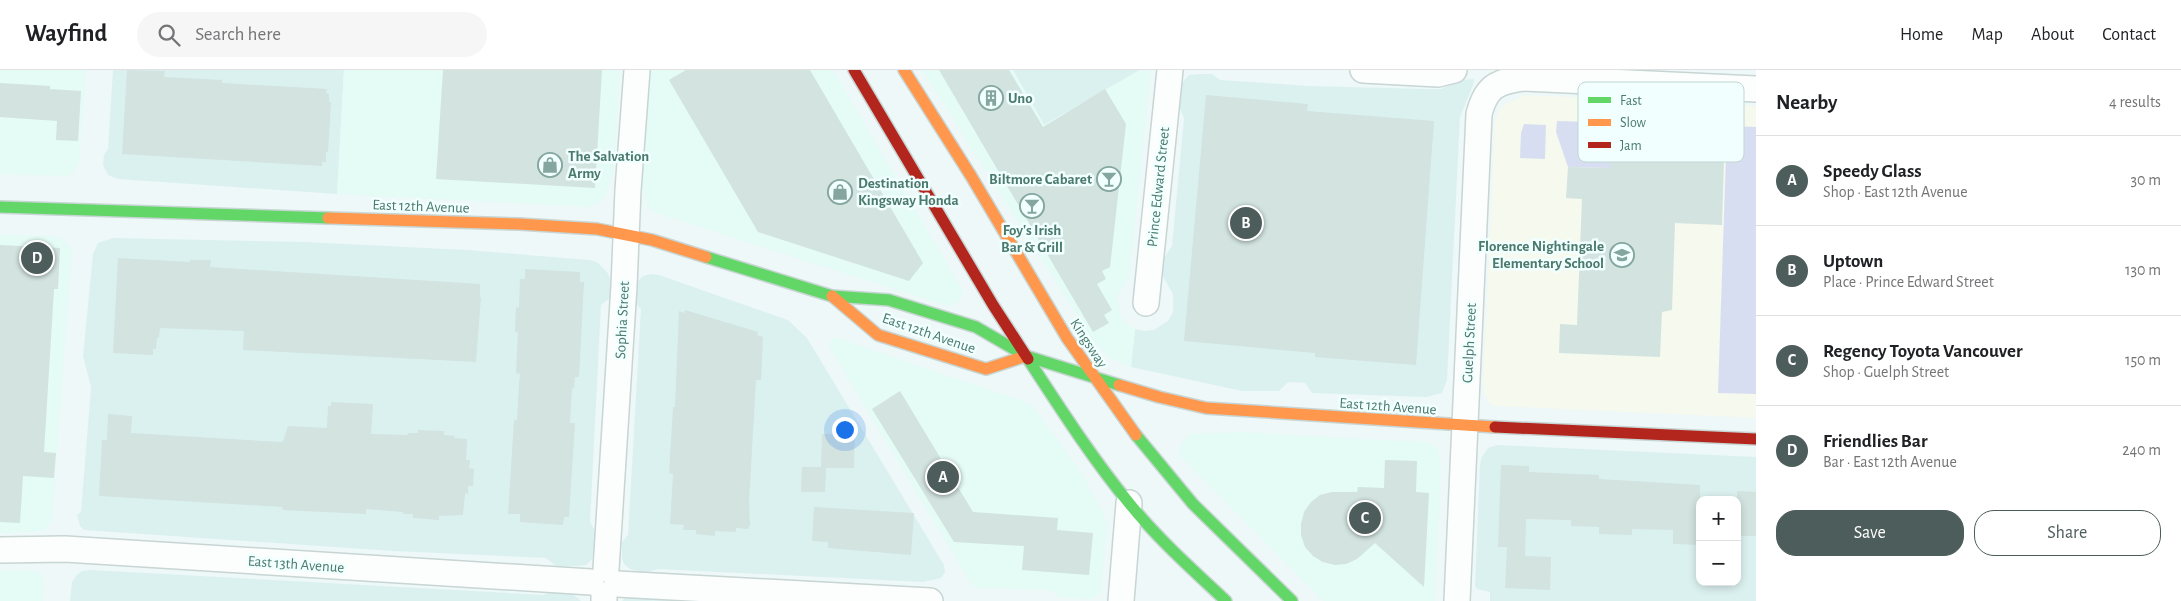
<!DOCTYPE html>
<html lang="en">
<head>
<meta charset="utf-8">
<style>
  body { margin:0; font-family:"Alegreya Sans",sans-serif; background:#f6f6f6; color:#202124 }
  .controls { position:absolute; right:15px; bottom:15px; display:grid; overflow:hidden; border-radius:10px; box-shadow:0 2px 8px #0003 }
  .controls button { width:45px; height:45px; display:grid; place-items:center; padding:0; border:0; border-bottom:1px solid #e0e0e0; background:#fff; color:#202124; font:25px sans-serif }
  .you { position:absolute; left:844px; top:359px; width:18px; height:18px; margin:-12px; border:4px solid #fff; border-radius:50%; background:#1a73e8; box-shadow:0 0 0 8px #1a73e833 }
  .badge { display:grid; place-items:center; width:32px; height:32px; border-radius:50%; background:#4d5d5b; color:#fff; font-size:16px; font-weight:700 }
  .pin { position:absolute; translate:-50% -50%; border:2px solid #fff; box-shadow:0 1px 5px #0006 }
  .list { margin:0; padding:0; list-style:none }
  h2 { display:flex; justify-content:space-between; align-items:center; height:65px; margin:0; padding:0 20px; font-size:21px }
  h2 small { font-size:16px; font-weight:400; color:#757577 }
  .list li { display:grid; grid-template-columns:32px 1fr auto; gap:15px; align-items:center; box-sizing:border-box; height:90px; padding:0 20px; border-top:1px solid #e0e0e0 }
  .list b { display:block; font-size:19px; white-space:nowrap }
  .list p { margin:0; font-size:16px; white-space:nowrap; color:#757577 }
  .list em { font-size:16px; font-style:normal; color:#757577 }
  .actions { display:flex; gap:10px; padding:15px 20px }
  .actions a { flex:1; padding:11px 0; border:1px solid #4d5d5b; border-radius:20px; text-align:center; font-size:18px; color:#4d5d5b }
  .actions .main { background:#4d5d5b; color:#fff }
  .icon { flex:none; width:28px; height:28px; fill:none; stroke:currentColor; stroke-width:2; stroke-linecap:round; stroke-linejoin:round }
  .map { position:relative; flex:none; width:1756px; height:531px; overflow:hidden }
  header { display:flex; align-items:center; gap:30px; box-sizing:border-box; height:70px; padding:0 25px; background:#fff; border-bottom:1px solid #e0e0e0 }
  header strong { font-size:24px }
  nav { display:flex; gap:28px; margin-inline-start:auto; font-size:18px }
  .search { width:350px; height:45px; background:#f6f6f6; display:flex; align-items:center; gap:12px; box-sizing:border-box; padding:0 18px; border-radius:28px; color:#757577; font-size:19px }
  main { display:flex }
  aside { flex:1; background:#fff }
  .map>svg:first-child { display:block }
</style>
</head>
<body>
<header>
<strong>Wayfind</strong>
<div class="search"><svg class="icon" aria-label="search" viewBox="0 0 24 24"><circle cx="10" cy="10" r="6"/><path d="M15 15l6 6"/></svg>Search here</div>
<nav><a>Home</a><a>Map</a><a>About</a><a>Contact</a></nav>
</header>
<main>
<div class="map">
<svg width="1756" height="531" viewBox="0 0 1756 531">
  <rect width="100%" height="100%" fill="#eef8f8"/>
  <g fill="#dbf1f0" fill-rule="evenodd">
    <path d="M113,0h231l-7,124 -219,-15 -10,-4 -5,-10 1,-10 4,-6z"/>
    <path d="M1013,0h127l-96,55z"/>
    <path d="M1199,4h13l8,6 89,6 117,3h15l22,-9 11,-1 -1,6 -13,32 -13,263 -5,13 -16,4 -114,-4 -7,-10 -17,-1 -9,9h-37l-111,-24 4,-38 10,2 9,-1 14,-9 5,-9v-18l-12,-21 1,-12 10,-15 12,-128 -7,-15 2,-17 10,-11z"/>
    <path d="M113,168l192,4 162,8 122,10 8,2 10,10 3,6 1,10 -2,11 -8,6 -11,217 5,9 -1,22 -2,6 -6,6 -8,1h-22l-10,-8 -153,-7 -309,-21 -4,-4 -3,-11 4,-3 10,-125 -8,-31 10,-102 5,-11z"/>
    <path d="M651,204l8,1 129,45 19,18 137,227 1,7 -4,6 -18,4 -265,-13 -14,4 -14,-4 -6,-5 -2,-6v-16l6,-7 13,-226 -8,-8 3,-18 7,-7z"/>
    <path d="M1497,375l259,12v144h-266v-9l-13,-3 -2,-3 5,-122 2,-7 6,-9zM1700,430h37v82h-37z"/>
    <path d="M91,500l453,25 7,-4 22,3 8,7h-511l2,-19 4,-6 6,-5z"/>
    <path d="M630,523l80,8h-88z"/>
  </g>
  <g fill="#e5fbf5">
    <path d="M0,0h86l-7,93 -6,10 -5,3 -68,-2z"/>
    <path d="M344,0h274l2,3 -6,97 -8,26 -5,5 -11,6 -253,-13z"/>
    <path d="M649,0h184l129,219 1,5 -4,8 -9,4 -6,-1 -291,-93 -5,-5 -4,-12 -2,-15z"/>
    <path d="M922,0h91l31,55 96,-55h11l-22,208 -12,18 3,19 5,8 10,6 -4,38 -21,-9 -16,-16z"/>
    <path d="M0,165l55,1 10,5 7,9 -20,269 -6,10 -8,3 -38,1z"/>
    <path d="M835,267l190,65 9,6 49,67 25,48 -8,71 -9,5 -32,-2 -9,-7 -70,-2 -8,-3 -143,-238 1,-5z"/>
    <path d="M1239,362l187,10 8,2 4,5 3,15 -6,137h-112l-142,-144 -2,-6 2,-7 9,-10z"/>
    <path d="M0,500h32l6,2 6,9 -1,20h-43z"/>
  </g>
  <path fill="#f5f9ee" d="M1530,25l226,11v312l-259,-12 -5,-1 -4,-4 -5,-13 12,-267 5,-12 5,-5 16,-7z"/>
  <g fill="#d8def1">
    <path d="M1557,51l34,1 21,12 -2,34 -42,-1 -12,-35z"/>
    <path d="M1524,54l22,1 -1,34 -25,-1 1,-25z"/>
    <path d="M1727,56l29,1v267l-38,-1z"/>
    <path d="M1621,68l32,1 5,31 -31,-20z"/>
  </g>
  <g fill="#d2e3e0">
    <path d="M127,0l38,1 -1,6 58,3v3l105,6 -1,4 3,1v8h2l-3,50h-2v10h-4v4l-200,-12z"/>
    <path d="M443,0h159l-7,118 -159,-9z"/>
    <path d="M686,0h124l113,193 -14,18 -151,-49 -89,-152z"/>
    <path d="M939,0h70l34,57 62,-38 21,35 -16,143 -8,4 4,8 -9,5 15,26 -8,5 5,8 -16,9z"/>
    <path d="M0,13l50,3v3l31,2 -3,50 -22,-1 1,-19 -57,-4z"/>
    <path d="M1206,25l102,9 -1,7 127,10 -18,244 -101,-8v-4l-131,-12z"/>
    <path d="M1673,54l52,2 -3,99 -47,-2 -3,87 -10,2 -2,45 -101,-4 1,-29 17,1 5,-126 -16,-1 2,-31 42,1 1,-19 42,3 1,-27 19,1z"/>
    <path d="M0,175l60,3 -2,41h-4l-10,163 12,1 -2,25 -31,-2 -3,47 -20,-1z"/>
    <path d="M118,188l72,4v-2h21l-1,7 270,17v13h1l-5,65 -233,-12 1,-19 -84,-3 -1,10h-2l-1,11h-3v6l-40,-2z"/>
    <path d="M525,199l55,3v10h4l-5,95h-4l-1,11h-2l-2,35h5l-6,94h-5l-1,8 -43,-3v-8h-12l6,-94h3l2,-35 1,-11 -4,-1 2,-41h-3l1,-25 3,1 1,-29h5z"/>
    <path d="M685,240l73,22 -1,3 6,2 -2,43h-5l-7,122 1,23 -2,4 -12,-1v4l-21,-1v5l-19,-2v-4h-13l1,-5 -14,-1 3,-50 -4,-1 4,-66h2l4,-96 5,2z"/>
    <path d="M900,321l73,121 85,6 -1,12 36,3 -4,42 -67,-5 2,-24 -70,-4 -82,-133z"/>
    <path d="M331,332l42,2 -2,30 36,1 1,-2h10v-3l26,1v4l11,1 -1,2 13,1 -1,21h4l-1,8 5,1 -1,17h-5v8l-3,-1 -2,22 -24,1v4l-26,-2v-4h-10v-2l-37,-3v5l-62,-3 -21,-1 -1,-3 -183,-11 3,-56h5l1,-26 24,2 -1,17 150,9 2,-1 5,-15 39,2 1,-22h3z"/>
    <path d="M822,364h33l-1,34h-28l-1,24h-24l1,-25h19z"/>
    <path d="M1385,390l32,1 -1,31 13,1 -5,94 -49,-44 -18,16 -11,5 -11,1 -12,-3 -10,-6 -8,-9 -4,-12v-11l3,-12 7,-10 9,-7 12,-3h25l1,-5 26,1z"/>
    <path d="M1501,395l28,1v6l70,3v4l101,6v60l-27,-1v-14l-41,-1v6l-33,-1v-7l-28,-1v-6l-45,-1 -1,37 26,1 -1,33 -45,-2 2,-41h-9z"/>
    <path d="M1737,421l19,1v44h-19z"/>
    <path d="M814,437l100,6 -3,42 -83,-7v-6l-16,-1z"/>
  </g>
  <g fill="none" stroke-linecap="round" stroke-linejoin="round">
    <defs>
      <g id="street">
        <path d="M1363,0l75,4 16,-4"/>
        <path d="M1146,233l24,-233"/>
        <path d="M0,480l65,-1 526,33"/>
        <path d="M606,499l18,-283 4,-96 9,-120"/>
        <path d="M617,514l313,17"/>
        <path d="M604,531v-6"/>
        <path d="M1121,531l8,-98"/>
        <path d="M1457,531l22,-487c7,-27 17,-32 44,-36l233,11"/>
      </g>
      <g id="fast">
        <path d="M0,137l328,11"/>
        <path d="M706,187l126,39 57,4 87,27 50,29 93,29"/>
        <path d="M1028,289c32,49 64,99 101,144 29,36 64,67 97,98"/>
        <path d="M1136,365l57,69 99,97"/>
      </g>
      <g id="slow">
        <path d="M904,0l67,106 96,162 69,97"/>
        <path d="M328,148l191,6 78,5 55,11 54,17"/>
        <path d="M832,226l46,39 108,34 40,-13"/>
        <path d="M1119,315l40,12 47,11 289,19"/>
      </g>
      <g id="jam">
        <path d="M854,0l139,235 35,54"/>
        <path d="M1495,357l261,12"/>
      </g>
    </defs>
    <use href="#street" stroke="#c7d5d3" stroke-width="28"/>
    <use href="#fast" stroke="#c7d5d3" stroke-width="14"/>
    <use href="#slow" stroke="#c7d5d3" stroke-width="14"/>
    <use href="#jam" stroke="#c7d5d3" stroke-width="14"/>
    <use href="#street" stroke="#fcfefe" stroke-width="25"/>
    <use href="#fast" stroke="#63d668" stroke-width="11"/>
    <use href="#slow" stroke="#ff974d" stroke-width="11"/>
    <use href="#jam" stroke="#b3261e" stroke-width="11"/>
  </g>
  <defs>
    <symbol id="building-ring" viewBox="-11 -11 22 22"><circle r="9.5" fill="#f1ffff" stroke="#84a69e" stroke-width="1.5"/><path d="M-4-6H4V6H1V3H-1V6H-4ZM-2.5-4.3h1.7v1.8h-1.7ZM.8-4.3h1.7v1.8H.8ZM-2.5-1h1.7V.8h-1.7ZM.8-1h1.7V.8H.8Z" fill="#84a69e"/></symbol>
    <symbol id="shop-ring" viewBox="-11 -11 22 22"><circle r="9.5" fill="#f1ffff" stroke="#84a69e" stroke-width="1.5"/><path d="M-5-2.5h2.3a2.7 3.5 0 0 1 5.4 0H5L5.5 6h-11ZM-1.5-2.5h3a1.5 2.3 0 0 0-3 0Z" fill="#84a69e"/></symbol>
    <symbol id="bar-ring" viewBox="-11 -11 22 22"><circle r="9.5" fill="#f1ffff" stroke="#84a69e" stroke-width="1.5"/><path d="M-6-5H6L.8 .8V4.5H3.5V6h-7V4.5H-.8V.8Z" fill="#84a69e"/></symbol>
    <symbol id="school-ring" viewBox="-11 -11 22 22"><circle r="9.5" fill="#f1ffff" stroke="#84a69e" stroke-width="1.5"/><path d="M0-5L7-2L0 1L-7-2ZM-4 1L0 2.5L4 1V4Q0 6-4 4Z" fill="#84a69e"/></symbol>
  </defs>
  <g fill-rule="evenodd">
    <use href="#building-ring" x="977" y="14" width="28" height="28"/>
    <use href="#shop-ring" x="536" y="81" width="28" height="28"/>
    <use href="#bar-ring" x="1095" y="95" width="28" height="28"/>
    <use href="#shop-ring" x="826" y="108" width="28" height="28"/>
    <use href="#bar-ring" x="1018" y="122" width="28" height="28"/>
    <use href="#school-ring" x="1608" y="171" width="28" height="28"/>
  </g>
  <g text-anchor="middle" stroke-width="5" stroke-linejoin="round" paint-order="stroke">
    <g font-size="15" font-weight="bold" fill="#4b7a6d" stroke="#f1ffff" text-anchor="start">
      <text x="1008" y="33">Uno</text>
      <text x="568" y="91">The Salvation<tspan x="568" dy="17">Army</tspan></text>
      <text x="1092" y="114" text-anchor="end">Biltmore Cabaret</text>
      <text x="858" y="118">Destination<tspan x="858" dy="17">Kingsway Honda</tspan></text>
      <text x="1032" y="165" text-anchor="middle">Foy's Irish<tspan x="1032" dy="17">Bar &amp; Grill</tspan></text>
      <text x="1604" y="181" text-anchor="end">Florence Nightingale<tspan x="1604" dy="17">Elementary School</tspan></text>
    </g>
    <g font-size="15" fill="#4b7a6d" stroke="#f1ffff">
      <text transform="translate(1158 117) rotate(-84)" y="5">Prince Edward Street</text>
      <text transform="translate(421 136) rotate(2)" y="5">East 12th Avenue</text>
      <text transform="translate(622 250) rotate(-87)" y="5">Sophia Street</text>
      <text transform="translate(929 263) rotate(19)" y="5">East 12th Avenue</text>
      <text transform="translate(1089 273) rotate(57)" y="5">Kingsway</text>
      <text transform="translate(1469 273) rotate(-87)" y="5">Guelph Street</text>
      <text transform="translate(1388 336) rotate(4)" y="5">East 12th Avenue</text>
      <text transform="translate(296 494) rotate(4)" y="5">East 13th Avenue</text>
    </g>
  </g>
  <rect x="1578" y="12" width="166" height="80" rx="8" fill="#f1ffff" stroke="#bfd7d3" stroke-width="1"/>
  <rect x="1588" y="27" width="23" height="6" fill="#63d668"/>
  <rect x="1588" y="49" width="23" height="7" fill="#ff974d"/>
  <rect x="1588" y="72" width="23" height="6" fill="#b3261e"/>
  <g font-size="14" fill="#4b7a6d">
    <text x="1620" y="35">Fast</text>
    <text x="1620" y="57">Slow</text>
    <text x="1620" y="80">Jam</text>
  </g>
</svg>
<div class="controls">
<button>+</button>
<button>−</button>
</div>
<div class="you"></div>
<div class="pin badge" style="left:943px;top:407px">A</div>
<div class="pin badge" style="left:1246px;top:153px">B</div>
<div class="pin badge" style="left:1365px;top:448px">C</div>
<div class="pin badge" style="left:37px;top:188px">D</div>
</div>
<aside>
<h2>Nearby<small>4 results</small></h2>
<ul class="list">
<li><span class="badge">A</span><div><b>Speedy Glass</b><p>Shop · East 12th Avenue</p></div><em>30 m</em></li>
<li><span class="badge">B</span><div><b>Uptown</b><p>Place · Prince Edward Street</p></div><em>130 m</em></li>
<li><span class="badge">C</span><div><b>Regency Toyota Vancouver</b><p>Shop · Guelph Street</p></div><em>150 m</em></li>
<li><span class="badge">D</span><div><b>Friendlies Bar</b><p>Bar · East 12th Avenue</p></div><em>240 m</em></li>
</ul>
<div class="actions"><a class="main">Save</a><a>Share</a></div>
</aside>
</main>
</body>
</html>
